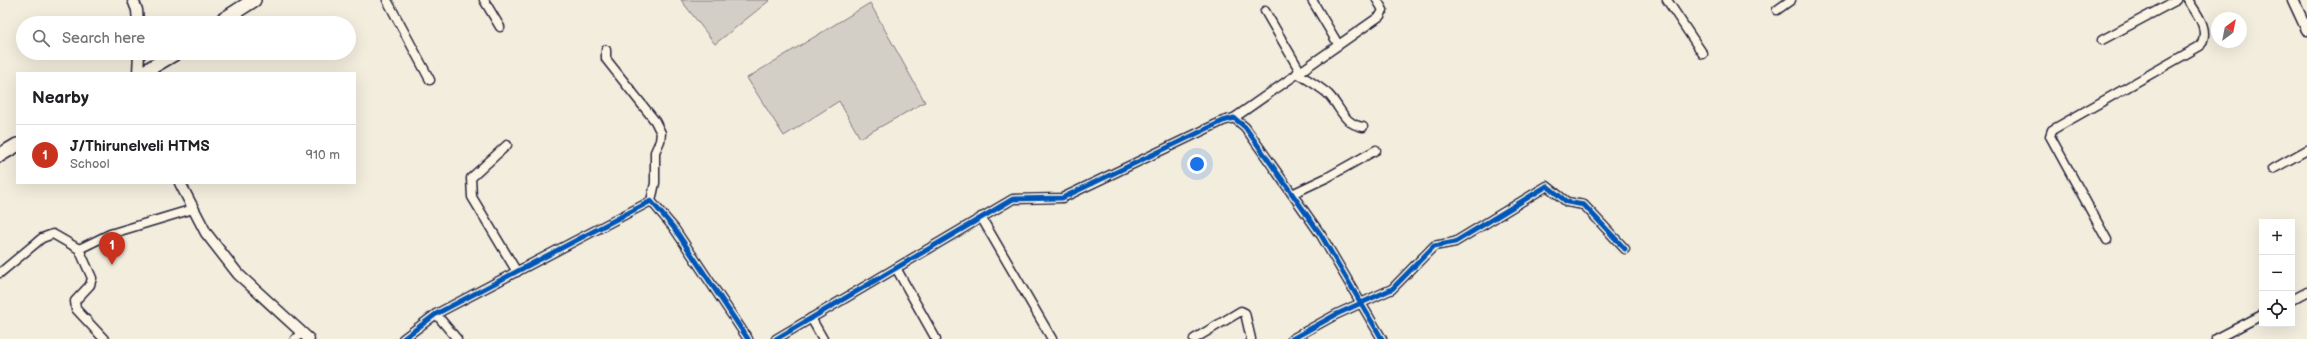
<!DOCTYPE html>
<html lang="en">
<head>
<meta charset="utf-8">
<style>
  body { margin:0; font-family:"Balsamiq Sans",sans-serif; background:#f6f6f6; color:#202124 }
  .controls { position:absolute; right:12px; bottom:12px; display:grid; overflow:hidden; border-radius:0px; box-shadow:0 4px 16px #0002 }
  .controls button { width:36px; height:36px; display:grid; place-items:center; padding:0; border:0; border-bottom:1px solid #e0e0e0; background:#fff; color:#202124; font:20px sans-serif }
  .compass { position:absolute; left:2211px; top:12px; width:36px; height:36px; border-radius:50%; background:#fff; box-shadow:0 4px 16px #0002; rotate:32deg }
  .you { position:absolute; left:1197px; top:164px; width:14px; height:14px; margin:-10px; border:3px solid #fff; border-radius:50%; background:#1a73e8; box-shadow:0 0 0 6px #1a73e833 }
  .badge { display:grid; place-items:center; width:26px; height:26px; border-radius:50%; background:#c8321e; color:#fff; font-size:13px; font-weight:700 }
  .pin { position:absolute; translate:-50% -33px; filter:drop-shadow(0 1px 2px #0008) }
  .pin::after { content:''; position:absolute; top:21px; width:14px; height:12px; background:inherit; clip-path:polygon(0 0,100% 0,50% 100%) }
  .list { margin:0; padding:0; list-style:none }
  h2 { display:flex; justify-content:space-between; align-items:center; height:52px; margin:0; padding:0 16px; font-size:17px }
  h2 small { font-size:13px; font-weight:400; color:#757577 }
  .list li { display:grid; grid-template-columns:26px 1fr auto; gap:12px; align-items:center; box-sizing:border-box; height:60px; padding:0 16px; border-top:1px solid #e0e0e0 }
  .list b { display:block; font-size:15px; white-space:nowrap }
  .list p { margin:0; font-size:13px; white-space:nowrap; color:#757577 }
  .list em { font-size:13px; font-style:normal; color:#757577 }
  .icon { flex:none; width:22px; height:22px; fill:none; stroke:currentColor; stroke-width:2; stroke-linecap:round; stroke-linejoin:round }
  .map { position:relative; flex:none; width:2307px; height:339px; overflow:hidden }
  .search { position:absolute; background:#fff; box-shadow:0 4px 16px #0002; left:16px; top:16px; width:340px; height:44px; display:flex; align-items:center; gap:10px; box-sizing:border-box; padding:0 14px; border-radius:22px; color:#757577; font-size:15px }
  .panel { position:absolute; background:#fff; box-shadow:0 4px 16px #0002; left:16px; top:72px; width:340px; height:112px; border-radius:0px }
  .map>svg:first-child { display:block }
</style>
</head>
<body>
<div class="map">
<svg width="2307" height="339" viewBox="0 0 2307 339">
  <rect width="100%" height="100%" fill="#f3edde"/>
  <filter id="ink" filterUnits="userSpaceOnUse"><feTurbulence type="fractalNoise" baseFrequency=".025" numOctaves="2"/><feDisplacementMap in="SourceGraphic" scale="8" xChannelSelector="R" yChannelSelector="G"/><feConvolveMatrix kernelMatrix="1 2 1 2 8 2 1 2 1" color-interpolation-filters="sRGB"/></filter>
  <g filter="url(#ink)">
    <g fill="#d4cfc6" stroke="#7b7880">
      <path d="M681,0h89l-55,44z"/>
      <path d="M870,3l55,99 -65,36 -21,-37 -55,35 -37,-58z"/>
    </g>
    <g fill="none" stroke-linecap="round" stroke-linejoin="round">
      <defs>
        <g id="minor">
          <path d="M387,0l43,80"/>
          <path d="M484,0l16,27"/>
          <path d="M1312,0l26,44"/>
          <path d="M1667,0l36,54"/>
          <path d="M1777,10l14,-10"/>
          <path d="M1265,11l35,60"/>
          <path d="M2102,40l75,-40"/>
          <path d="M606,50v9l49,62 6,12 -1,8 -5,11v31l-4,18"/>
          <path d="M1297,73c11,7 22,13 31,21 13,13 15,30 35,33"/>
          <path d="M1234,118l146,-102 3,-6 -6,-10"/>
          <path d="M507,145l-36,33 1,19 45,75"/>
          <path d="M2273,169l34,-19"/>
          <path d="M1292,194l36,-17 48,-27"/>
          <path d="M981,217l71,122"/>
          <path d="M2107,240l-57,-104 2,-6 148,-84c11,-16 -3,-32 -12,-46"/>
          <path d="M79,249l13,29 -2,7 -15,16 1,8 28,30"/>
          <path d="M896,268l40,71"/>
          <path d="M0,273l42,-35 11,-4 26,15 31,-15 83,-25"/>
          <path d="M2292,300l15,-8"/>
          <path d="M436,314l21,25"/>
          <path d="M811,318l12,21"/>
          <path d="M295,339l7,-7"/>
          <path d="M403,339l33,-25 215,-113 23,27 74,111"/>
          <path d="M776,339l237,-140 49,-1 161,-77 11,-3 11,9 76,108 61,104"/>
          <path d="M1194,339l47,-28 4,2 6,26"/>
          <path d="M1292,339l45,-25 55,-25 42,-43 21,-4 92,-56 20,16 17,3 41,44"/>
          <path d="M2216,339l46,-24"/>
        </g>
        <g id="tertiary">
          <path d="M133,0l4,10 1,13"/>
          <path d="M2293,0l14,30"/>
          <path d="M138,73l1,-20"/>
          <path d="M180,183l26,50 32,41 71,65"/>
        </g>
        <g id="primary">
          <path d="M218,23l36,-23"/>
          <path d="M142,73l34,-20"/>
          <path d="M0,155l17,-10"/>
        </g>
      </defs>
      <use href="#minor" stroke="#22223b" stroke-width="11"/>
      <use href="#tertiary" stroke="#22223b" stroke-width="13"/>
      <use href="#primary" stroke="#22223b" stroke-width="16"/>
      <use href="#minor" stroke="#fcf5e5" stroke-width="8"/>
      <use href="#tertiary" stroke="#fcf5e5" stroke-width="10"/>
      <use href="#primary" stroke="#fcf5e5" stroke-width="13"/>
      <defs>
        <g id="cycleway">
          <path d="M403,339l33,-25 215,-113 23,27 74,111"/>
          <path d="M776,339l237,-140 49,-1 161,-77 11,-3 11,9 76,108 61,104"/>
          <path d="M1292,339l45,-25 55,-25 42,-43 21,-4 92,-56 20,16 17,3 41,44"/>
        </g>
      </defs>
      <use href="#cycleway" stroke="#fcf5e5" stroke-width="8"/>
      <use href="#cycleway" stroke="#0057b8" stroke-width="5"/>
    </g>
  </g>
</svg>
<div class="controls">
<button>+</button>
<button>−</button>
<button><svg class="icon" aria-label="locate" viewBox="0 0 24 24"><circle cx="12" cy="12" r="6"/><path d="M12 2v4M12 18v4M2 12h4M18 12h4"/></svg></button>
</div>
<svg class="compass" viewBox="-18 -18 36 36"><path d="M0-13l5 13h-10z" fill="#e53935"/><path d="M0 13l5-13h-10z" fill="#757577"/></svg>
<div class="you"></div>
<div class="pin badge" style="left:112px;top:265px">1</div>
<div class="search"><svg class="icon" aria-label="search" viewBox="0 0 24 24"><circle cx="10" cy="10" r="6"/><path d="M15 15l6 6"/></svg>Search here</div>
<section class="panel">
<h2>Nearby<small></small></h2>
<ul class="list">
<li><span class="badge">1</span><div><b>J/Thirunelveli HTMS</b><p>School</p></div><em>910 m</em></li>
</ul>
</section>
</div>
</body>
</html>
